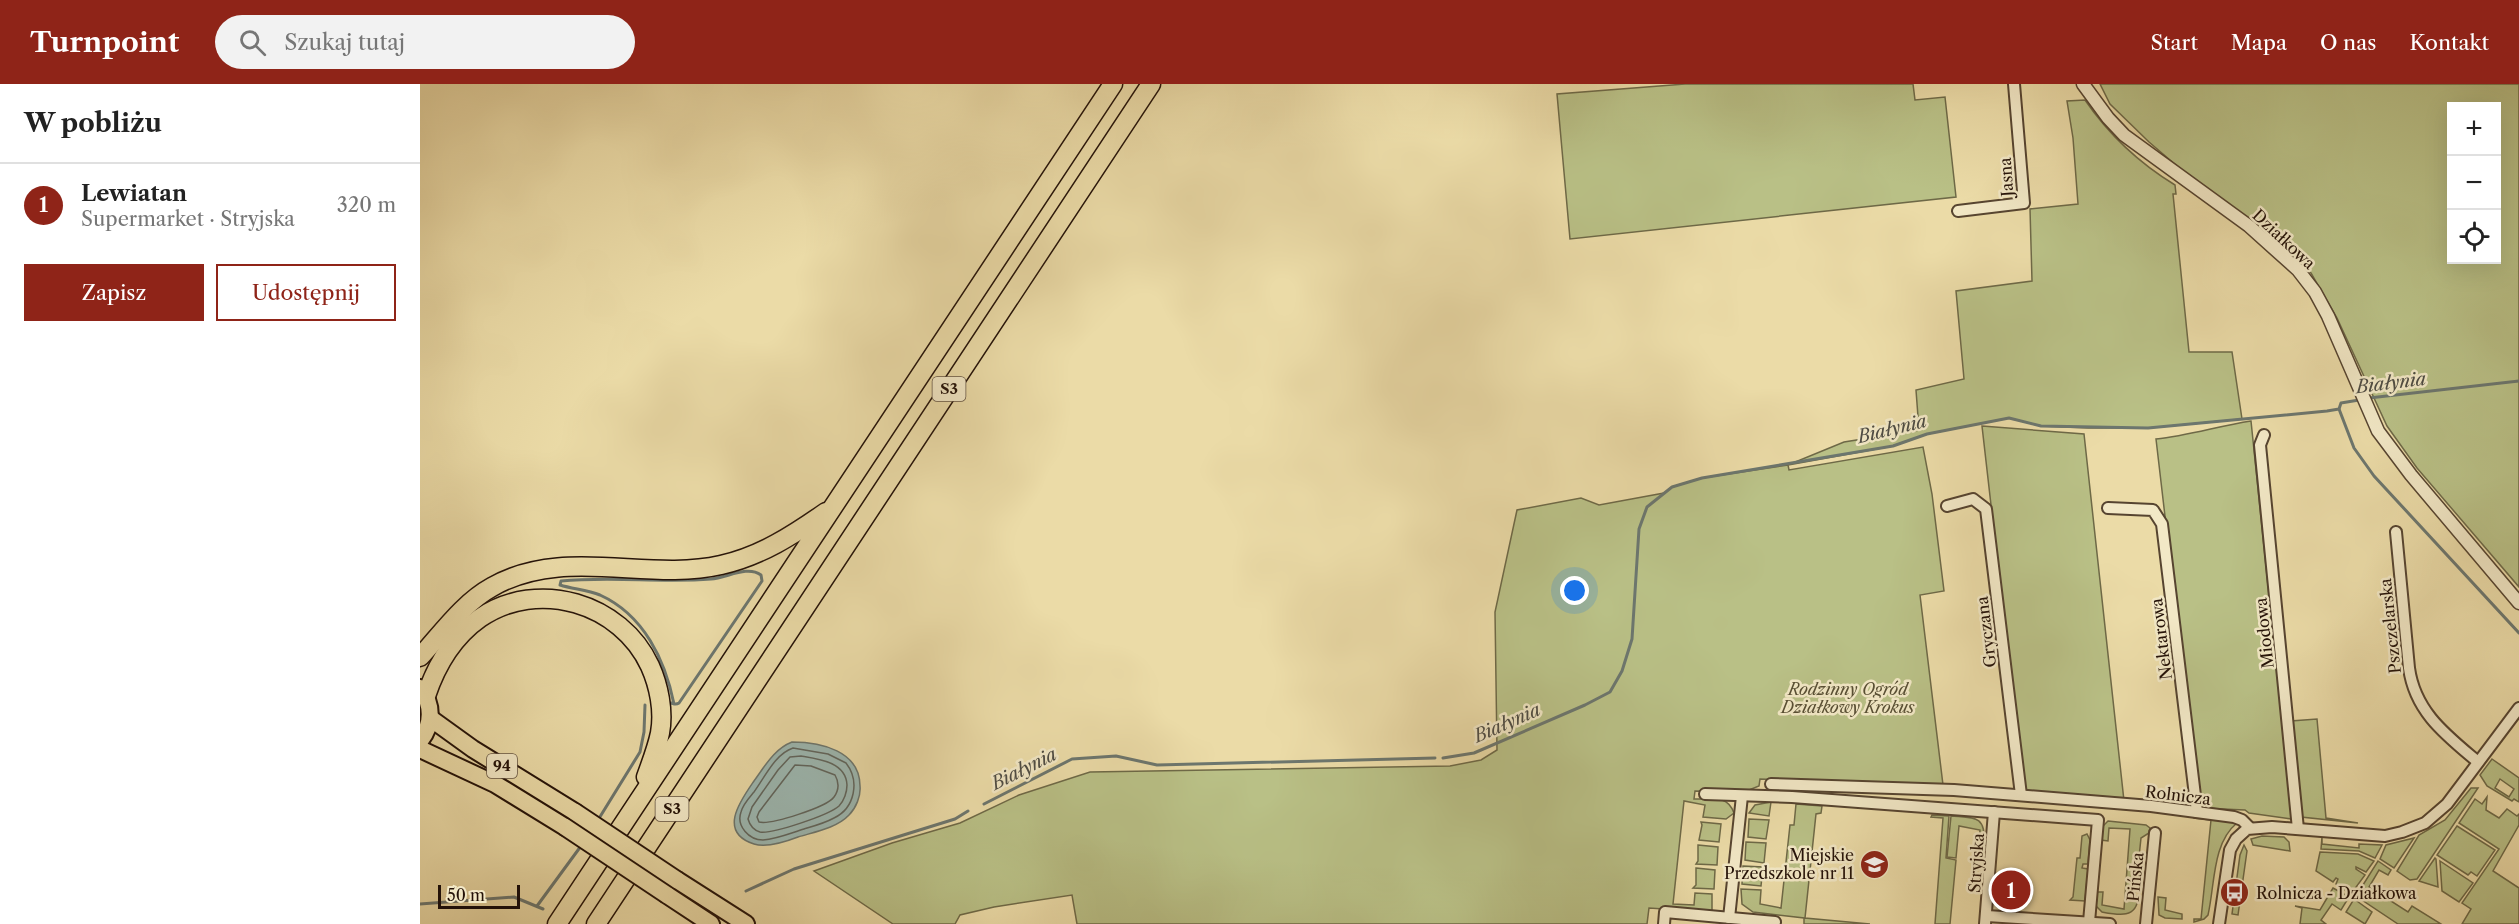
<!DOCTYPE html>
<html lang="pl">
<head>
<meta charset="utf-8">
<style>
  body { margin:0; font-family:"Libre Caslon Text",serif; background:#f2f2f2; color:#222 }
  .controls { position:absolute; right:18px; top:18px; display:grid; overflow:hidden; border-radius:0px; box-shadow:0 6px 24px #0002 }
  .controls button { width:54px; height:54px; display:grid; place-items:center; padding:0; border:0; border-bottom:2px solid #e0e0e0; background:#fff; color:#222; font:30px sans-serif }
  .scale { position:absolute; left:18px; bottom:15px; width:82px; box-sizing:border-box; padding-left:6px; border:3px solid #241208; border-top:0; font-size:16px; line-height:21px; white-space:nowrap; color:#241208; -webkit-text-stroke:4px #f2e8c6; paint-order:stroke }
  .you { position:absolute; left:1155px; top:507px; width:21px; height:21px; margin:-15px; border:4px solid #fff; border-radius:50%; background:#1a73e8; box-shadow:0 0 0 9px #1a73e833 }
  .badge { display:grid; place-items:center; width:39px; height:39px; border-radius:50%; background:#8f2418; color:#fff; font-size:20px; font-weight:700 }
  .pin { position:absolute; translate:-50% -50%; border:3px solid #fff; box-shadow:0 2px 6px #0006 }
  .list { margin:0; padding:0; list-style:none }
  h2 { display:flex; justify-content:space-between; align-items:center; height:78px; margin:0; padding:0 24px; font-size:26px }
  h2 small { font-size:20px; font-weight:400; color:#767676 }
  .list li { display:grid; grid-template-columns:39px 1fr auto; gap:18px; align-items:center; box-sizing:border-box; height:84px; padding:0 24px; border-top:2px solid #e0e0e0 }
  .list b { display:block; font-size:22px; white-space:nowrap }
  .list p { margin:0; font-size:20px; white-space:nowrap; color:#767676 }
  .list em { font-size:20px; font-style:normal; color:#767676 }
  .actions { display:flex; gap:12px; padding:18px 24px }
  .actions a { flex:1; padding:14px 0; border:2px solid #8f2418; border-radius:0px; text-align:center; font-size:21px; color:#8f2418 }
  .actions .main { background:#8f2418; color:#fff }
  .icon { flex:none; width:33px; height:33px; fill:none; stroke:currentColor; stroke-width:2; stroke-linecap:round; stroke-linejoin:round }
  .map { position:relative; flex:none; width:2099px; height:840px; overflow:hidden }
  header { display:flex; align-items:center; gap:36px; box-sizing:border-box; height:84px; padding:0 30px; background:#8f2418; color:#fff }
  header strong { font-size:28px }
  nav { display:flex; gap:33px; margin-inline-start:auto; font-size:21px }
  .search { width:420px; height:54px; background:#f2f2f2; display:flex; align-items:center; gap:15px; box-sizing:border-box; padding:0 21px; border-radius:33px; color:#767676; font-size:22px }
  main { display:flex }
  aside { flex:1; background:#fff }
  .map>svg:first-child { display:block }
</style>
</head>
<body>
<header>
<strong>Turnpoint</strong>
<div class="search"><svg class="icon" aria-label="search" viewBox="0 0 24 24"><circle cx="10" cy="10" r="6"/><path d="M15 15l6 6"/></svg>Szukaj tutaj</div>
<nav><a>Start</a><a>Mapa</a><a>O nas</a><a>Kontakt</a></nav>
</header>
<main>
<aside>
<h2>W pobliżu<small></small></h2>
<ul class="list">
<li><span class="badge">1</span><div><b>Lewiatan</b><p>Supermarket · Stryjska</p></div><em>320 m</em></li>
</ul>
<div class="actions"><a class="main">Zapisz</a><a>Udostępnij</a></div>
</aside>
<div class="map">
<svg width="2099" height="840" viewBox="0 0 2099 840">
  <rect width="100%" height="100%" fill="#ebdba7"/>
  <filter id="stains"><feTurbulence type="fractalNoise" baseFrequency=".00333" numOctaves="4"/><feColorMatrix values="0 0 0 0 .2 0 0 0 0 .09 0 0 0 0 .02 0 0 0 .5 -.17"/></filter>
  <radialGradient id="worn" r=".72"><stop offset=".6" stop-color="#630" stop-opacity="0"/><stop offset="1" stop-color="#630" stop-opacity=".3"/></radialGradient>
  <g fill="#b9c086" stroke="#6e6947" stroke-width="1.5" fill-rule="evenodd">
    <path d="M1265,0h228l2,16 30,-3 11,100 -386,42 -13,-145z"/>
    <path d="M1680,0h419v503l-102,-119 -30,-42 -50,-108 -26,-45 -52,-46 -68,-49 -42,-36 -39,-38zM2032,22h44v154h-44z"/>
    <path d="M1665,16c24,35 54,63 90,85l1,9h-3l16,158h43l10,67 -94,9h-60l-47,-2 -32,-8 -82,16 -34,12 -105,19 1,5 134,-23 9,47 12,97 -24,4 23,190 -183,-6 -1,7 -15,6 -49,-1 -1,8c16,1 33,-6 40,14l-8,6 -23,-2 2,-12 -21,-4 -11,103 21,1 1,-12 17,1v18l-63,-4 -2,16h-570l-5,-29 -78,12 -34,8 -5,9h-62l-79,-53 78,-28 68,-20 59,-28 71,-23 360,-6 31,-6 16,-10 -2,-138 22,-102 64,-12 18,7 65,-12 8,-6 30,-9 86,-13 56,-23 75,-12 -3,-40 48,-11 -8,-88 76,-10 -2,-72 48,-5 -5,-66 -6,-37z"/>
    <path d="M1831,337l41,398 -43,-6 -4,-3 -46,-2 -43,-369c32,-3 62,-13 95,-18z"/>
    <path d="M1562,342l102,8 40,367 -43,-4 -3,-3h-7l-3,3 -44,-3z"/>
    <path d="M1897,635l9,99 32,5 -57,-6 -10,-96z"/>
    <path d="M2072,675l27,19v24l-5,-3 -2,2 -25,-15 -7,-11zM2080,695l14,10 -5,8 -14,-9z"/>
    <path d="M2051,704h7l-61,91 -7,1 -13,-9 22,-36 26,-15z"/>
    <path d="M2067,713l-1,13 13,8 8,-9 10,7 2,-2v11l-26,46 26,17v36h-57l9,-15 -9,-6 37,-54 -40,-26 16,-24 7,5z"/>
    <path d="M1351,718l-2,14 -20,-3 6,-8z"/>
    <path d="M1376,720l26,2 -1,7 -5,1 -11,104 65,6h-66v-6l-51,-6 -11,-8 -1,-15 20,1 -1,14 21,4 9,-83h4z"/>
    <path d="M1512,731l17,1 -3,42 10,2 -6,64h-15l8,-106 -12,-1z"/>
    <path d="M1774,731l43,8c-25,20 -22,62 -29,92l-4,4 -10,3v-3h7l10,-99 -17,-2z"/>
    <path d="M1531,732c23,2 35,-1 33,27l-5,-1 1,-12 -21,-4 -3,32 -9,-1z"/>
    <path d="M1329,735l20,1 -3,19 -18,-2z"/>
    <path d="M1688,737l38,4 4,3 -1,5 -8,5 -6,57 3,2c-1,22 -20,18 -36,15l-6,-6 1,-14h6l-1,13 22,4 6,-80 -21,-1 -1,13 -7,-1 2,-14z"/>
    <path d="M1281,738l20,2 -2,18 -20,-2 3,-15z"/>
    <path d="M2037,742l38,24 -18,26 -6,-4 -3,3 -31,-20z"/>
    <path d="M1667,750l3,6 -2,24h-5l-1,4 6,1 -3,32 -15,-1 3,-3 4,-39h3l2,-22z"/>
    <path d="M1842,752l22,1 5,5 1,9 -37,-6 -2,-6z"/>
    <path d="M1902,753v7l37,4v-4l23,1 -7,13 -16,-7 -38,-2z"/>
    <path d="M1994,754l-20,30 -14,-9 6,-14z"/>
    <path d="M1326,758l20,1 -2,20 -19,-3z"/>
    <path d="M1278,761l20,2 -1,18 -21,-1 2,-3z"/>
    <path d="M1824,761l3,6 -9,64 -6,-1 8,-59z"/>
    <path d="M1900,768l38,2 16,7 -8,11 -10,-5v2l9,6 -14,19 -15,-10 2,-5 -2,-1 -3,4 -17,-11z"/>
    <path d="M2015,774l1,1 2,28 -19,-6z"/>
    <path d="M1958,777l13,9 -3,5 -9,-5 -10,17 39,25 4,-6 29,18h-43l-42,-28z"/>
    <path d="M2020,777l33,22 -14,19 -17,-11z"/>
    <path d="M1323,782l20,1 -2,19 -19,-2z"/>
    <path d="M1276,784l19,2 -1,19 -21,-1 3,-3z"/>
    <path d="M1913,804l16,9 -8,13 -9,-6 -11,16 5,4h-26l2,-16 -7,-2 25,4z"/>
    <path d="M1738,813l8,1 -1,12 17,4v5l-17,-1 -6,-3z"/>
    <path d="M1934,815l18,13 -7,12 -19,-12z"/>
  </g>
  <path fill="#9cb8b2" stroke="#6c766e" stroke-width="1.5" d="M372,658c29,0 68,9 68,44 1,10 -4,22 -11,29 -12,13 -35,17 -51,22 -13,5 -31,11 -44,7 -37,-12 -13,-44 0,-63 11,-15 20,-32 38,-39z"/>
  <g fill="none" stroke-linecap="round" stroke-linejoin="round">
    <g stroke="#60655d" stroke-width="1.5">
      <path d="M373,664l35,6 18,9c14,18 9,45 -12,55 -9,5 -20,8 -30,11 -13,4 -27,10 -41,11 -14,0 -27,-14 -22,-28 2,-8 8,-14 13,-20 11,-15 21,-38 39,-44z"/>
      <path d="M381,672c18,3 45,6 46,29 0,7 -3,16 -8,21 -10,9 -66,28 -79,26 -7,-2 -10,-6 -12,-13l4,-12 26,-37 12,-13z"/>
      <path d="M375,681l16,1 24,9c4,7 4,15 -1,22 -7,10 -63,28 -75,25l-2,-5 2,-5z"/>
    </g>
    <g stroke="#6c766e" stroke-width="3">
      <path d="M1949,314l150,-17"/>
      <path d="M1919,325l15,39 20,28 145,157"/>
      <path d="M251,619c3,1 5,2 8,0l83,-122 -1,-6c-14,-10 -34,3 -50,4 -50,4 -100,-3 -150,2l-1,4c13,4 27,5 40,10 44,20 65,65 74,109"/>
      <path d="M1023,674l31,-5 111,-48 25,-13 12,-21 10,-32 7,-110 8,-22 25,-20 30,-9 191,-32 34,-12 82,-16 32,8 107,2 179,-17 12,-2 2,-6 18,-3"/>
      <path d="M564,720l88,-45 44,-3 41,9 278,-7"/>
      <path d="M178,736l42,-68 4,-20 1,-27"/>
      <path d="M326,807l48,-22 161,-50 13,-8"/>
      <path d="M0,820l94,-7 29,12"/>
      <path d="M117,822l44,-60"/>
    </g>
    <defs>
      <g id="minor">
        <path d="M1538,127l66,-8 -10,-119"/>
        <path d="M1844,351l-4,10 38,384"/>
        <path d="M1527,422l26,-7 13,10 35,286"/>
        <path d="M1688,424l45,2 9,14 35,288"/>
        <path d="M1976,448l13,136c6,44 37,67 69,94"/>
        <path d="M1351,700l183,6 197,16 83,11 8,3 8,8"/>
        <path d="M1285,710l87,3 306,23 -9,102"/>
        <path d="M1567,832l123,8"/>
        <path d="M1309,834l13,-122"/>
        <path d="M1244,840l1,-12 110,10"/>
        <path d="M1565,840l9,-112"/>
        <path d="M1726,840l9,-91"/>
        <path d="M1799,840l11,-74 6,-11 11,-10 25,-2 113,9 17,-4 23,-9 22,-19 72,-96"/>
      </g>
      <path id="tertiary" d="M1663,0l25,34 16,17 125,91 49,44 17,22 13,24 50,115 33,44 108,128"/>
      <g id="primary">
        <path d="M0,604c13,16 13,36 0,53"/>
        <path d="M10,634l43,31 102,63"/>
        <path d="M0,665l75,35 70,43"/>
        <path d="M257,796l69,44"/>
        <path d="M247,811l44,29"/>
      </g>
      <g id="motorway">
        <path d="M0,573c22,-24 43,-54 72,-70 71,-41 155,-5 229,-22 40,-9 72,-30 105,-53"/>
        <path d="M6,612c10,-30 27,-59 54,-78 58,-40 141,-15 170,48 9,20 14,45 10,67 -3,15 -9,30 -14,44"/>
        <path d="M137,840l556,-840"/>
        <path d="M176,840l555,-840"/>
      </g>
    </defs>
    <use href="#minor" stroke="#564430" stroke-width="14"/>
    <use href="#tertiary" stroke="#564430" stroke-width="15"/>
    <use href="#primary" stroke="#241208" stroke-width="20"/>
    <use href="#motorway" stroke="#241208" stroke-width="21"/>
    <use href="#minor" stroke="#f2e8c6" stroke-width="10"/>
    <use href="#tertiary" stroke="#f2e8c6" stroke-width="12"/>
    <use href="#primary" stroke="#ebdba7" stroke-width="16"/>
    <use href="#motorway" stroke="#ebdba7" stroke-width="18"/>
    <defs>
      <g id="primary-bridge">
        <path d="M155,728l102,68"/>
        <path d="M145,743l102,68"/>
      </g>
    </defs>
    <use href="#primary-bridge" stroke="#241208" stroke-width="20" stroke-linecap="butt"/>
    <use href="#primary-bridge" stroke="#ebdba7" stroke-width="16"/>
  </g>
  <defs>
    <symbol id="school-disc" viewBox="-11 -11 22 22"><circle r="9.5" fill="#8f2418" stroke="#f2e8c6"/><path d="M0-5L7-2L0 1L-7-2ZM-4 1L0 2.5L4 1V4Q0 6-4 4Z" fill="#fff"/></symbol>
    <symbol id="bus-disc" viewBox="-11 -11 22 22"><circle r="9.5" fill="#8f2418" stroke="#f2e8c6"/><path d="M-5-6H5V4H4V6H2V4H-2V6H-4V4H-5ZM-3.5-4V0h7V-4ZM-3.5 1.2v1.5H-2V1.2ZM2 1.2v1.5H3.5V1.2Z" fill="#fff"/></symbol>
  </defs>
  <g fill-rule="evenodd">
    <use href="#school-disc" x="1438" y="764" width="33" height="33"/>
    <use href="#bus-disc" x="1798" y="792" width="33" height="33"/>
  </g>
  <g text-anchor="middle" stroke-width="5" stroke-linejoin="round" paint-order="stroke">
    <g fill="#f2e8c6" stroke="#625241" stroke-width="1.5">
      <rect x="512.5" y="293" width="33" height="24" rx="4.5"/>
      <rect x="67" y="670" width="30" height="24" rx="4.5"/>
      <rect x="235.5" y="713" width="33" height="24" rx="4.5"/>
    </g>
    <g font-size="15" font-weight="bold" fill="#241208">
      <text x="529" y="310">S3</text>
      <text x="82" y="687">94</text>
      <text x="252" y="730">S3</text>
    </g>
    <g font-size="16" fill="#241208" stroke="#f2e8c6">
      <text transform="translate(1586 93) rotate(-94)" y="6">Jasna</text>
      <text transform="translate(1864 155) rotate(43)" y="6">Działkowa</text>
      <text transform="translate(1970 542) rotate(-96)" y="6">Pszczelarska</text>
      <text transform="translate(1566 548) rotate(-97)" y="6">Gryczana</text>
      <text transform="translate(1844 549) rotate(-96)" y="6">Miodowa</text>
      <text transform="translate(1741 555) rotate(-97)" y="6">Nektarowa</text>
      <text transform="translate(1758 711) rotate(7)" y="6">Rolnicza</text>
      <text transform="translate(1556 779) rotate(-86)" y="6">Stryjska</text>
      <text transform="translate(1715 793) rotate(-84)" y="6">Pińska</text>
    </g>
    <g font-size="16" font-style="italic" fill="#584f34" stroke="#f2e8c6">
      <text x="1428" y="611">Rodzinny Ogród<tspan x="1428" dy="18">Działkowy Krokus</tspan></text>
    </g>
    <g font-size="16" fill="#241208" stroke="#f2e8c6" text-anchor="end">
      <text x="1434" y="777">Miejskie<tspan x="1434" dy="18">Przedszkole nr 11</tspan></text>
      <text x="1836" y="815" text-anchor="start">Rolnicza - Działkowa</text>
    </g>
    <g font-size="18" font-style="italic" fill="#4e4c44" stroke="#f2e8c6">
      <text transform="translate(1971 299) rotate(-7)" y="6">Białynia</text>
      <text transform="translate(1472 345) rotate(-14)" y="6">Białynia</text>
      <text transform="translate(1087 639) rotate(-24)" y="6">Białynia</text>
      <text transform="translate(604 685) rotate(-27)" y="6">Białynia</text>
    </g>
  </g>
  <rect width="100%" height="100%" filter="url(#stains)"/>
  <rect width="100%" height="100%" fill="url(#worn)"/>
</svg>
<div class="controls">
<button>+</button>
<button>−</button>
<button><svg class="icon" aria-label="locate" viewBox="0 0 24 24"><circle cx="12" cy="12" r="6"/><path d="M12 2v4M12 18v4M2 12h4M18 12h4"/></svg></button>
</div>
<div class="scale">50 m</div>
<div class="you"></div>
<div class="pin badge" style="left:1591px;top:806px">1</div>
</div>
</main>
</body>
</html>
